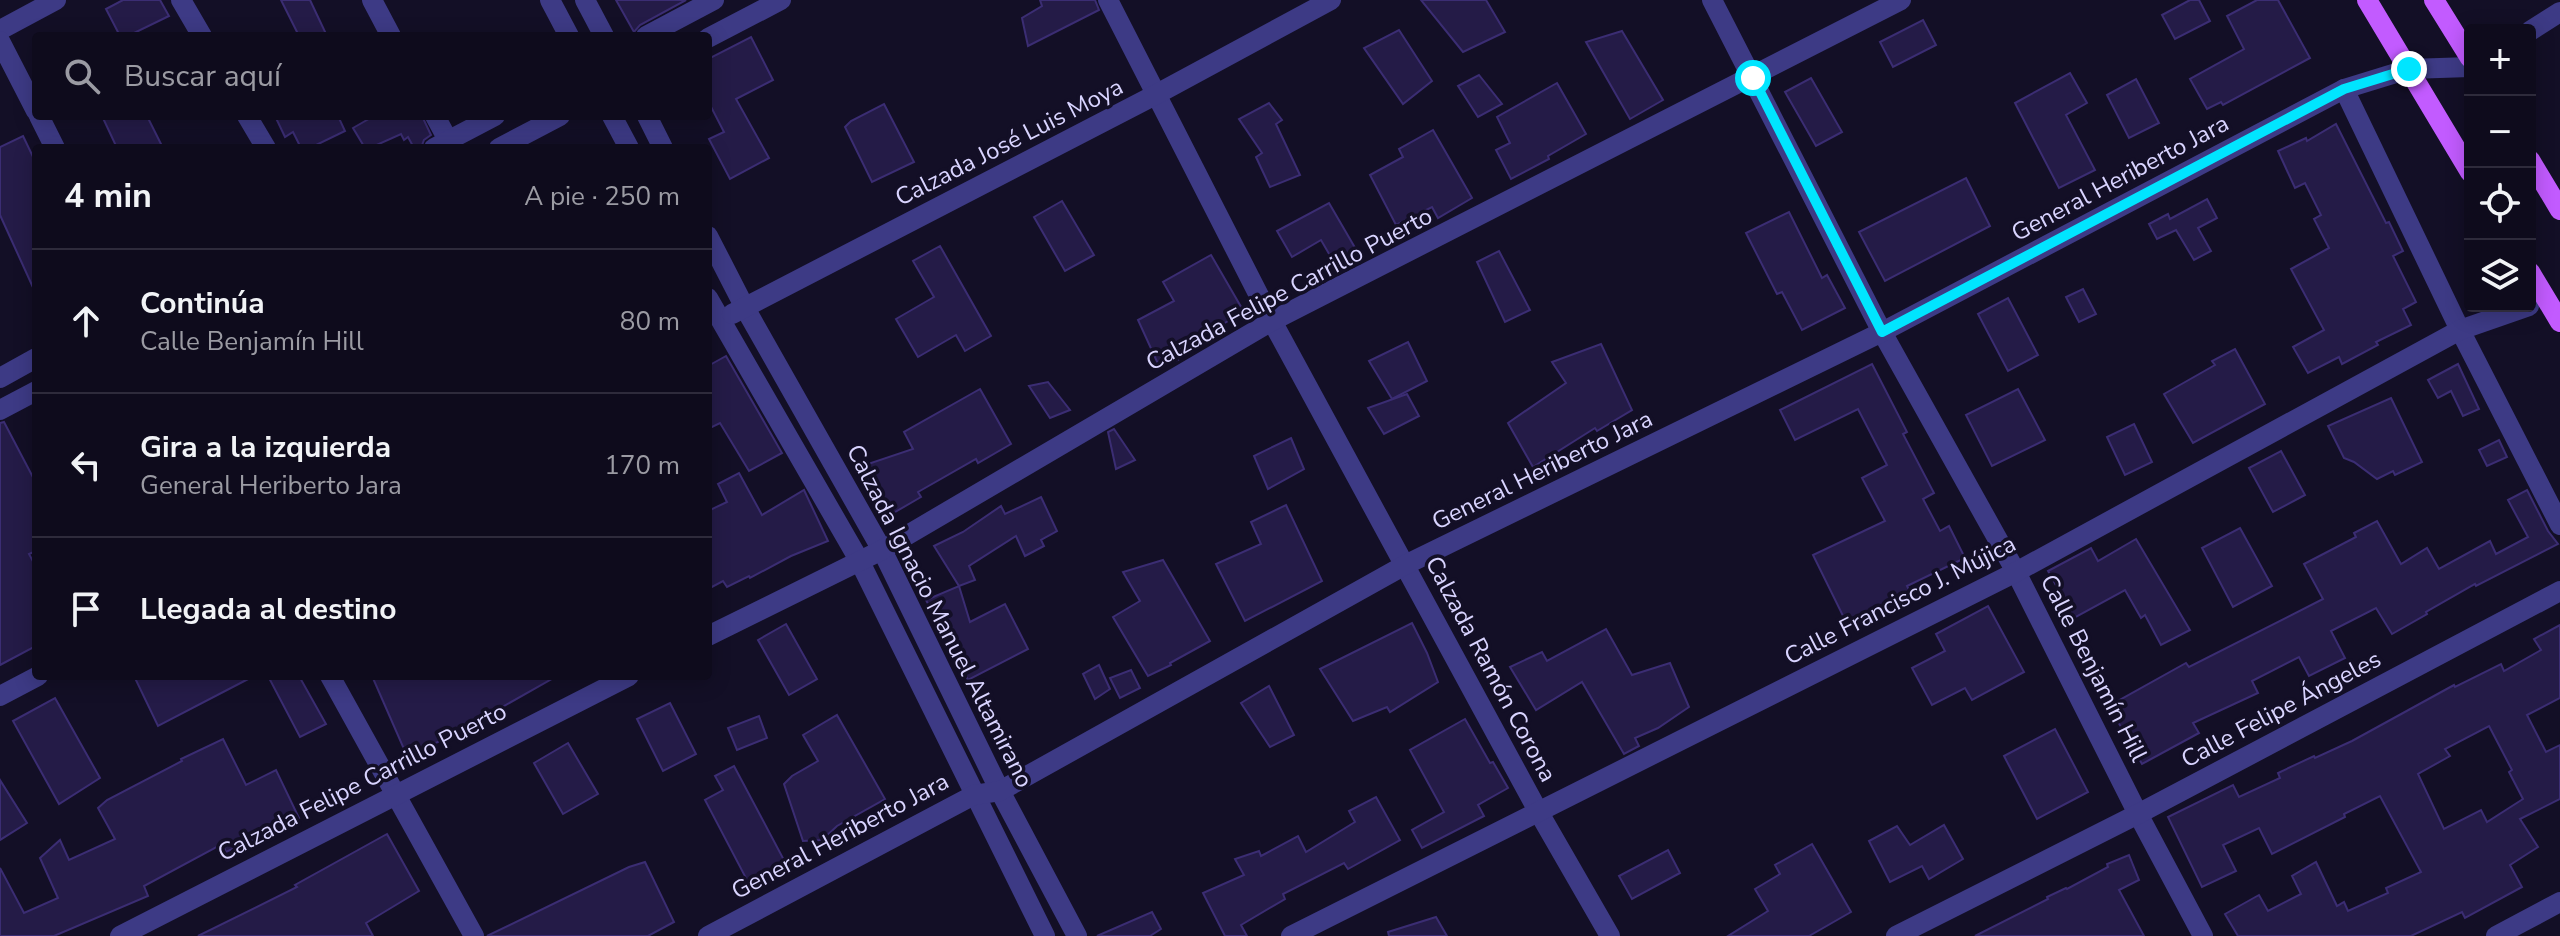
<!DOCTYPE html>
<html lang="es">
<head>
<meta charset="utf-8">
<style>
  body { margin:0; font-family:"Nunito Sans",sans-serif; background:#171425; color:#f1f3f6 }
  .controls { position:absolute; right:24px; top:24px; display:grid; overflow:hidden; border-radius:8px; box-shadow:0 4px 20px #0003 }
  .controls button { width:72px; height:72px; display:grid; place-items:center; padding:0; border:0; border-bottom:2px solid #2e2b3b; background:#0e0b1c; color:#f1f3f6; font:40px sans-serif }
  .stop { position:absolute; width:24px; height:24px; margin:-18px; border:6px solid #00e5ff; border-radius:50%; background:#fff }
  .stop.end { background:#00e5ff; border-color:#fff; box-shadow:0 2px 8px #0008 }
  .list { margin:0; padding:0; list-style:none }
  h2 { display:flex; justify-content:space-between; align-items:center; height:104px; margin:0; padding:0 32px; font-size:34px }
  h2 small { font-size:26px; font-weight:400; color:#9b9ba3 }
  .list li { display:grid; grid-template-columns:52px 1fr auto; gap:24px; align-items:center; box-sizing:border-box; height:144px; padding:0 32px; border-top:2px solid #2e2b3b }
  .list b { display:block; font-size:30px; white-space:nowrap }
  .list p { margin:0; font-size:26px; white-space:nowrap; color:#9b9ba3 }
  .list em { font-size:26px; font-style:normal; color:#9b9ba3 }
  .icon { flex:none; width:44px; height:44px; fill:none; stroke:currentColor; stroke-width:2; stroke-linecap:round; stroke-linejoin:round }
  .map { position:relative; flex:none; width:2560px; height:936px; overflow:hidden }
  .search { position:absolute; background:#0e0b1c; box-shadow:0 4px 20px #0003; left:32px; top:32px; width:680px; height:88px; display:flex; align-items:center; gap:20px; box-sizing:border-box; padding:0 28px; border-radius:8px; color:#9b9ba3; font-size:30px }
  .panel { position:absolute; background:#0e0b1c; box-shadow:0 4px 20px #0003; left:32px; top:144px; width:680px; height:536px; border-radius:8px }
  .map>svg:first-child { display:block }
</style>
</head>
<body>
<div class="map">
<svg width="2560" height="936" viewBox="0 0 2560 936">
  <rect width="100%" height="100%" fill="#130f26"/>
  <g fill="#241b47" stroke="#3b2d73" stroke-width="2" fill-rule="evenodd">
    <path d="M123,0h37l9,16 -41,20h-8l-14,-27z"/>
    <path d="M281,0h29l17,36h-28z"/>
    <path d="M616,0h70l-46,25 -6,7z"/>
    <path d="M1040,0h55l4,10 -71,36 -6,-28 20,-12z"/>
    <path d="M1421,0h65l19,32 -42,20z"/>
    <path d="M2190,0h9l11,21 -35,18 -13,-24z"/>
    <path d="M2257,0h21l32,58 -87,47 -2,-3 -14,7 -17,-30 54,-30 -17,-33z"/>
    <path d="M1923,20l13,25 -43,22 -13,-25z"/>
    <path d="M1399,30l33,51 -29,23 -39,-56z"/>
    <path d="M1622,31l41,69 -33,19 -44,-77z"/>
    <path d="M751,37l22,43 -37,19 33,59 -39,21 -21,-40 15,-7 -16,-31v-42z"/>
    <path d="M2070,73l17,30 -21,12 29,55 -36,18 -44,-85z"/>
    <path d="M1479,75l23,29 -24,13 -20,-31z"/>
    <path d="M1811,78l31,54 -26,14 -31,-54z"/>
    <path d="M2136,79l23,44 -30,15 -22,-43z"/>
    <path d="M1557,83l29,51 -38,22 1,3 -38,20 -15,-29 14,-7 -13,-26z"/>
    <path d="M1269,103l13,17 -6,4 24,51 -30,12 -14,-30 6,-4 -23,-34z"/>
    <path d="M884,104l30,58 -42,20 -27,-55 6,-6z"/>
    <path d="M102,116h45l16,32h-46z"/>
    <path d="M275,116h63l7,15 -35,17h-9l-8,-16 -8,5z"/>
    <path d="M374,116h48l9,19 -7,5 -3,8h-7l-6,-11 -4,3 -3,-6 -31,14h-5l-12,-20z"/>
    <path d="M2336,124l50,99 3,-1 14,29 -10,5 23,46 -13,7 8,16 -35,17 2,3 -36,19 -3,-7 -31,16 -15,-26 31,-17 -33,-61 38,-21 -15,-29 7,-4 -16,-32 -10,5 -17,-37 28,-13 1,3z"/>
    <path d="M1433,130l39,68 -34,20 -6,-11 -36,18 -26,-50 33,-18 -4,-8z"/>
    <path d="M23,136l13,27v131l-36,-79v-68z"/>
    <path d="M1966,178l24,48 -105,55 -26,-49z"/>
    <path d="M2207,199l10,19 -19,10 13,23 -17,9 -18,-30 -19,9 -8,-15 19,-10 2,5z"/>
    <path d="M1062,201l32,54 -29,16 -31,-54z"/>
    <path d="M1329,203l32,55 -22,13 -18,-31 -29,17 -15,-26z"/>
    <path d="M1789,212l33,66 5,-3 18,33 -43,22 -20,-38 -5,2 -31,-61z"/>
    <path d="M940,246l51,90 -26,15 -9,-16 -38,22 -22,-38 38,-22 -21,-36z"/>
    <path d="M1499,251l31,59 -25,12 -28,-60z"/>
    <path d="M1211,255l33,57 -70,40 4,8 -19,6 -21,-46 36,-19 -11,-19z"/>
    <path d="M2083,289l13,25 -17,8 -13,-25z"/>
    <path d="M2008,298l30,57 -30,16 -30,-57z"/>
    <path d="M1408,342l19,39 -35,18 -23,-38z"/>
    <path d="M1601,344l31,66 -35,21 -2,-3 -62,39 -25,-44 58,-40 -14,-21z"/>
    <path d="M2235,349l30,55 -72,39 -29,-49 51,-29 -3,-4z"/>
    <path d="M726,356l56,97 -33,18 -29,-48 -12,6v-63z"/>
    <path d="M1872,364l35,68 -4,2 31,59 -11,6 17,32 9,-5 16,32 -58,28 4,8 -64,30 -34,-69 72,-34 -23,-43 25,-13 -29,-56 -63,31 -15,-30z"/>
    <path d="M2458,364l21,45 -16,7 -12,-25 -13,7 -10,-18z"/>
    <path d="M1048,382l22,28 -20,8 -21,-32z"/>
    <path d="M980,389l31,55 -33,19 -2,-4 -58,33 3,5 -31,18 -28,-49 51,-17 -9,-17z"/>
    <path d="M2018,389l27,51 -53,26 -26,-51z"/>
    <path d="M1407,394l12,22 -35,18 -16,-26z"/>
    <path d="M2391,398l31,64 -27,13 -2,-4 -16,8 -23,-17 -10,-4 -16,-32z"/>
    <path d="M4,422l32,61v68l-7,3 7,13v79l-36,19v-242z"/>
    <path d="M2134,424l18,38 -27,13 -18,-38z"/>
    <path d="M1114,429l21,31 -19,9 -8,-37z"/>
    <path d="M1291,438l13,31 -36,20 -14,-33z"/>
    <path d="M2499,440l8,17 -20,9 -8,-16z"/>
    <path d="M2281,451l24,44 -32,17 -24,-44z"/>
    <path d="M739,473l23,42 42,-25 24,51 -37,15 -41,22 -1,-2 -22,11 -4,-6 -15,8v-78l19,-9 -9,-18z"/>
    <path d="M2527,490l21,41 10,13 -82,42 -1,-2 -49,28 1,2 -35,20 -16,-26 -45,23 14,27 -36,18 -10,-19 -47,24 6,12 -65,30 6,10 -57,31 -33,-58 77,-43 3,4 134,-68 -19,-35 52,-27 -2,-4 23,-12 24,43 26,-16 12,21 51,-28 6,13 32,-17 -20,-37z"/>
    <path d="M1041,497l16,34 -16,9 3,6 -19,10 -9,-20 -47,30 6,14 -16,6 -25,-40 29,-14 38,-26 4,8z"/>
    <path d="M1286,505l36,76 -77,40 -29,-57 45,-20 -10,-22z"/>
    <path d="M2240,528l32,58 -39,21 -31,-59z"/>
    <path d="M2136,539l54,91 -29,15 -16,-30 -4,3 -16,-28 -51,28 -26,-47 43,-23 7,13z"/>
    <path d="M1163,560l47,81 -40,22 1,2 -23,11 -35,-59 27,-16 -17,-29z"/>
    <path d="M959,586l11,36 35,-18 23,45 -60,31 -42,-80z"/>
    <path d="M1988,606l36,66 -52,28 -7,-12 -33,17 -20,-37 33,-17 -9,-17z"/>
    <path d="M1412,623l15,30 11,29 -48,30 -3,-5 -34,14 -33,-52z"/>
    <path d="M786,624l31,55 -28,16 -31,-55z"/>
    <path d="M2560,625v73l-33,17 19,37 14,-7v54l-40,20 18,28 -28,18 12,22 -57,31 -3,-6 -51,24h-173l-13,-22 34,-19 9,16 33,-17 -9,-18 24,-14 21,44 7,-4 4,9 40,-18 -2,-5 35,-16 -41,-76 -36,18 1,3 -73,37 -13,-26 -36,17 13,26 -34,16 -34,-70 65,-32 6,12 41,-19 -2,-5 36,-17 1,2 37,-17 102,-56 1,2 46,-23 3,7 37,-21 -7,-11zM2489,726l23,44 -3,2 14,27 -36,23 -6,-12 -37,19 -26,-55 32,-18 -5,-7z"/>
    <path d="M1606,629l26,46 38,-12 19,44 -31,21 -23,10 4,8 -15,8 -42,-72 -46,28 -26,-43 32,-15 5,9z"/>
    <path d="M1099,665l11,24 -15,10 -12,-25z"/>
    <path d="M1131,670l9,18 -20,10 -10,-20z"/>
    <path d="M134,676h120l-96,50z"/>
    <path d="M268,676h31l27,48 -26,13z"/>
    <path d="M372,676h185l-106,60 -44,20z"/>
    <path d="M1269,686l25,49 -24,12 -29,-44z"/>
    <path d="M55,698l45,80 -41,26 -46,-83z"/>
    <path d="M670,703l26,51 -33,17 -26,-52z"/>
    <path d="M837,715l48,84 -48,27 -15,14 -19,1 -19,-57 8,-8 26,-15 -15,-26z"/>
    <path d="M759,716l8,22 -30,12 -9,-22z"/>
    <path d="M1465,719l25,44 3,-1 15,26 -30,17 6,11 -62,32 -10,-18 32,-18 -34,-62z"/>
    <path d="M2055,729l33,63 -51,27 -33,-63z"/>
    <path d="M223,739l23,46 30,-15 23,48 -73,34 -4,-8 -78,42 4,10 -94,40h-54v-68l24,45 34,-15 -18,-40 20,-18 9,20 46,-21 -17,-31 9,-8 75,-39 -1,-2z"/>
    <path d="M568,743l30,51 -35,20 -29,-51z"/>
    <path d="M734,766l51,96 -37,20 -43,-82 18,-10 -8,-14z"/>
    <path d="M0,780l27,43 -27,17z"/>
    <path d="M1376,797l24,43 -52,29 -4,-6 -61,31 2,5 -44,26 6,11h-22l-22,-43 41,-18 -9,-16 24,-8 2,5 37,-20 8,16 49,-30 -6,-11z"/>
    <path d="M1944,825l19,34 -34,20 -7,-13 -32,16 -21,-41 28,-15 13,19z"/>
    <path d="M387,834l32,57 -53,32 7,13h-175l99,-49 -2,-2z"/>
    <path d="M1812,844l39,68 -42,24h-81l40,-25 -13,-22 25,-15 -5,-9z"/>
    <path d="M1668,850l12,23 -48,26 -13,-23z"/>
    <path d="M2129,855l10,25 -20,10 25,46h-169l73,-37 -1,-2 19,-9 1,1 41,-22 -1,-3z"/>
    <path d="M645,862l29,60 -26,14h-161l142,-69z"/>
    <path d="M1152,912l9,17 -11,7h-53z"/>
    <path d="M1436,917l11,19h-58l-1,-4z"/>
  </g>
  <g fill="none" stroke-linecap="round" stroke-linejoin="round">
    <g stroke="#3d3a85" stroke-width="20">
      <path d="M181,0l21,36"/>
      <path d="M372,0l19,36"/>
      <path d="M550,0l19,36"/>
      <path d="M585,0l19,36"/>
      <path d="M1108,0l164,321 266,490 72,125"/>
      <path d="M1712,0l170,332 134,240 122,242 65,122"/>
      <path d="M0,30l56,-30"/>
      <path d="M2530,31l30,-19"/>
      <path d="M646,36l68,-36"/>
      <path d="M708,38l73,-38"/>
      <path d="M0,41l36,70"/>
      <path d="M2344,89l116,241 100,195"/>
      <path d="M39,116l16,32"/>
      <path d="M247,116l19,32"/>
      <path d="M435,116l13,24"/>
      <path d="M612,116l17,32"/>
      <path d="M647,116l16,32"/>
      <path d="M434,148l61,-32"/>
      <path d="M499,148l61,-32"/>
      <path d="M708,236l37,72 137,242 118,241 77,145"/>
      <path d="M708,298l151,262 186,376"/>
      <path d="M732,314l425,-220 174,-94"/>
      <path d="M0,378l36,-20"/>
      <path d="M0,410l36,-19"/>
      <path d="M708,636l174,-86 390,-229 629,-321"/>
      <path d="M330,676l144,260"/>
      <path d="M0,696l38,-20"/>
      <path d="M120,936l509,-260"/>
      <path d="M708,936l266,-141 26,-4 405,-226 477,-233 462,-243 65,-20 61,-2"/>
      <path d="M1291,936l725,-364 444,-242 69,-24"/>
      <path d="M1896,936l242,-122 422,-223"/>
      <path d="M2496,936l64,-34"/>
    </g>
    <g stroke="#c25bff" stroke-width="20">
      <path d="M2367,0l103,172"/>
      <path d="M2434,0l36,58"/>
      <path d="M2530,160l30,50"/>
      <path d="M2530,272l30,50"/>
    </g>
  </g>
  <g fill="none" stroke-linecap="round" stroke-linejoin="round">
    <path stroke="#00e5ff" stroke-width="10" d="M1753,78l129,254 462,-243 65,-20"/>
  </g>
  <g text-anchor="middle" stroke-width="7" stroke-linejoin="round" paint-order="stroke">
    <g font-size="24" fill="#d9d4ff" stroke="#130f26">
      <text transform="translate(1009 142) rotate(-27)" y="8">Calzada José Luis Moya</text>
      <text transform="translate(2120 178) rotate(-28)" y="8">General Heriberto Jara</text>
      <text transform="translate(1289 289) rotate(-28)" y="8">Calzada Felipe Carrillo Puerto</text>
      <text transform="translate(1542 470) rotate(-26)" y="8">General Heriberto Jara</text>
      <text transform="translate(1900 600) rotate(-27)" y="8">Calle Francisco J. Mújica</text>
      <text transform="translate(940 616) rotate(63)" y="8">Calzada Ignacio Manuel Altamirano</text>
      <text transform="translate(2094 668) rotate(63)" y="8">Calle Benjamín Hill</text>
      <text transform="translate(1491 669) rotate(62)" y="8">Calzada Ramón Corona</text>
      <text transform="translate(2281 709) rotate(-28)" y="8">Calle Felipe Ángeles</text>
      <text transform="translate(362 782) rotate(-27)" y="8">Calzada Felipe Carrillo Puerto</text>
      <text transform="translate(840 836) rotate(-28)" y="8">General Heriberto Jara</text>
    </g>
  </g>
</svg>
<div class="controls">
<button>+</button>
<button>−</button>
<button><svg class="icon" aria-label="locate" viewBox="0 0 24 24"><circle cx="12" cy="12" r="6"/><path d="M12 2v4M12 18v4M2 12h4M18 12h4"/></svg></button>
<button><svg class="icon" aria-label="layers" viewBox="0 0 24 24"><path d="M12 4l9 5-9 5-9-5zM3 14l9 5 9-5"/></svg></button>
</div>
<div class="stop" style="left:1753px;top:78px"></div>
<div class="stop end" style="left:2409px;top:69px"></div>
<div class="search"><svg class="icon" aria-label="search" viewBox="0 0 24 24"><circle cx="10" cy="10" r="6"/><path d="M15 15l6 6"/></svg>Buscar aquí</div>
<section class="panel">
<h2>4 min<small>A pie · 250 m</small></h2>
<ul class="list">
<li><svg class="icon" aria-label="ahead" viewBox="0 0 24 24"><path d="M12 20V5M6 11l6-6 6 6"/></svg><div><b>Continúa</b><p>Calle Benjamín Hill</p></div><em>80 m</em></li>
<li><svg class="icon" aria-label="left" viewBox="0 0 24 24"><path d="M17 20v-9H6M10 6l-5 5 5 5"/></svg><div><b>Gira a la izquierda</b><p>General Heriberto Jara</p></div><em>170 m</em></li>
<li><svg class="icon" aria-label="arrive" viewBox="0 0 24 24"><path d="M6 21V4h12l-3 4 3 4H6"/></svg><div><b>Llegada al destino</b></div></li>
</ul>
</section>
</div>
</body>
</html>
